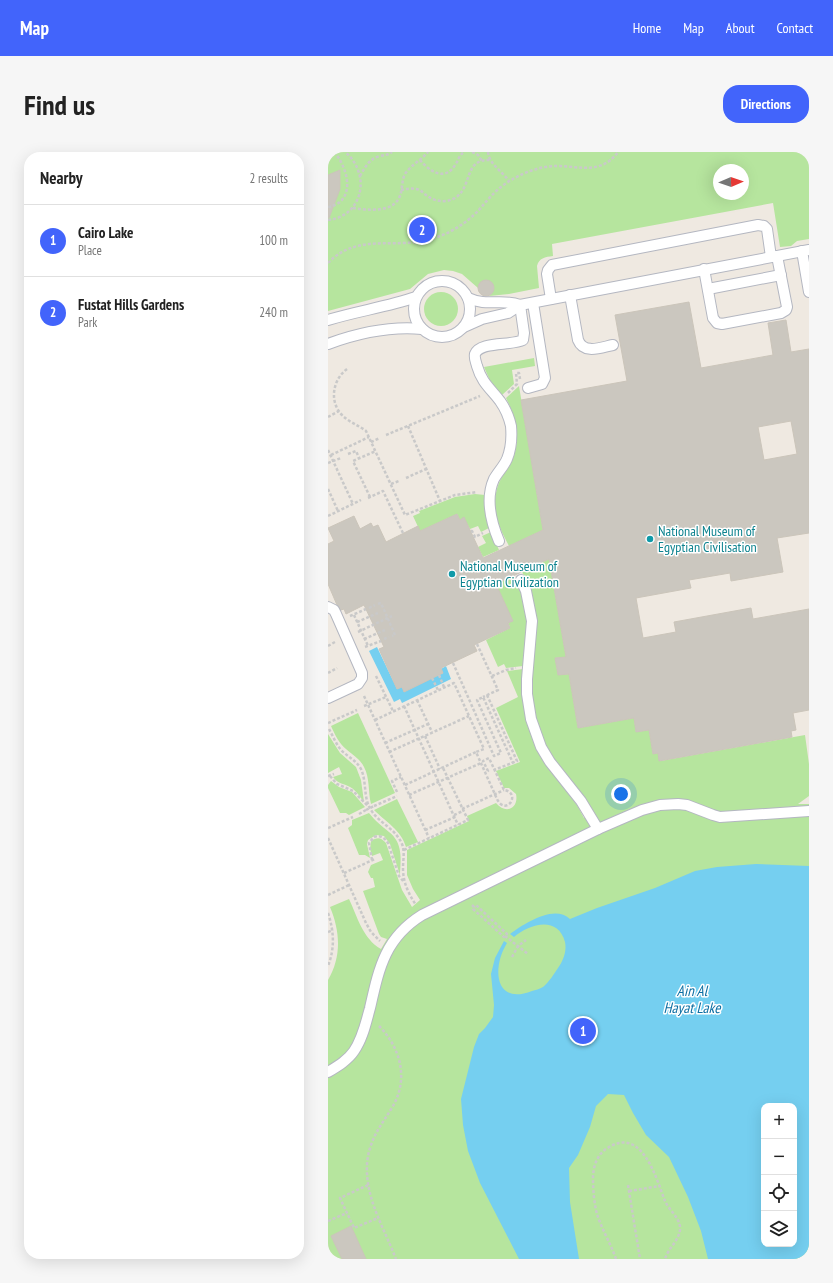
<!DOCTYPE html>
<html lang="en">
<head>
<meta charset="utf-8">
<style>
  body { margin:0; font-family:"PT Sans Narrow",sans-serif; background:#f6f6f6; color:#222 }
  .controls { position:absolute; right:12px; bottom:12px; display:grid; overflow:hidden; border-radius:8px; box-shadow:0 4px 16px #0002 }
  .controls button { width:36px; height:36px; display:grid; place-items:center; padding:0; border:0; border-bottom:1px solid #e0e0e0; background:#fff; color:#222; font:20px sans-serif }
  .compass { position:absolute; left:385px; top:12px; width:36px; height:36px; border-radius:50%; background:#fff; box-shadow:0 4px 16px #0002; rotate:88deg }
  .you { position:absolute; left:293px; top:642px; width:14px; height:14px; margin:-10px; border:3px solid #fff; border-radius:50%; background:#1a73e8; box-shadow:0 0 0 6px #1a73e833 }
  .badge { display:grid; place-items:center; width:26px; height:26px; border-radius:50%; background:#4264fb; color:#fff; font-size:13px; font-weight:700 }
  .pin { position:absolute; translate:-50% -50%; border:2px solid #fff; box-shadow:0 1px 4px #0006 }
  .list { margin:0; padding:0; list-style:none }
  h2 { display:flex; justify-content:space-between; align-items:center; height:52px; margin:0; padding:0 16px; font-size:17px }
  h2 small { font-size:13px; font-weight:400; color:#767676 }
  .list li { display:grid; grid-template-columns:26px 1fr auto; gap:12px; align-items:center; box-sizing:border-box; height:72px; padding:0 16px; border-top:1px solid #e0e0e0 }
  .list b { display:block; font-size:15px; white-space:nowrap }
  .list p { margin:0; font-size:13px; white-space:nowrap; color:#767676 }
  .list em { font-size:13px; font-style:normal; color:#767676 }
  .icon { flex:none; width:22px; height:22px; fill:none; stroke:currentColor; stroke-width:2; stroke-linecap:round; stroke-linejoin:round }
  .map { position:relative; flex:none; width:481px; height:1107px; overflow:hidden; border-radius:16px }
  header { display:flex; align-items:center; gap:24px; box-sizing:border-box; height:56px; padding:0 20px; background:#4264fb; color:#fff }
  header strong { font-size:19px }
  nav { display:flex; gap:22px; margin-inline-start:auto; font-size:14px }
  .intro { display:flex; align-items:center; justify-content:space-between; box-sizing:border-box; height:96px; padding:0 24px }
  h1 { margin:0; font-size:28px }
  .button { padding:10px 18px; border-radius:16px; background:#4264fb; color:#fff; font-size:14px; font-weight:700 }
  main { display:flex; gap:24px; padding:0 24px }
  aside { flex:1; background:#fff; border-radius:16px; box-shadow:0 4px 16px #0002 }
  .map>svg:first-child { display:block }
</style>
</head>
<body>
<header>
<strong>Map</strong>
<nav><a>Home</a><a>Map</a><a>About</a><a>Contact</a></nav>
</header>
<div class="intro"><h1>Find us</h1><a class="button">Directions</a></div>
<main>
<aside>
<h2>Nearby<small>2 results</small></h2>
<ul class="list">
<li><span class="badge">1</span><div><b>Cairo Lake</b><p>Place</p></div><em>100 m</em></li>
<li><span class="badge">2</span><div><b>Fustat Hills Gardens</b><p>Park</p></div><em>240 m</em></li>
</ul>
</aside>
<div class="map">
<svg width="481" height="1107" viewBox="0 0 481 1107">
  <rect width="100%" height="100%" fill="#efe9e1"/>
  <g fill="#b6e59e" fill-rule="evenodd">
    <path d="M0,0h481v87l-12,2 -6,5 -11,1 -7,-44 -221,41 1,12c-8,1 -14,2 -16,10l2,22 -30,6 -20,2c13,-10 -5,-24 -11,-8l-16,-14 -9,-3 -9,-1 -16,4 -18,15 -82,22zM391,18h24v24h-24z"/>
    <circle cx="113" cy="157" r="17"/>
    <path d="M206,206l1,8 -23,4 2,14 -12,11 -10,-10 -8,-18z"/>
    <path d="M191,234l24,144 -34,16c-6,-12 -13,-24 -14,-38 -1,-11 2,-23 8,-33 2,-3 5,-6 7,-10 12,-23 7,-46 -4,-67z"/>
    <path d="M147,342l10,1 4,33 -8,4 -3,-6 -8,3 -6,-11 -4,2 -3,-6 -37,17 -7,-15 7,-3 -1,-2 36,-14z"/>
    <path d="M163,380l8,18 -16,7 -5,-10 8,-4 -4,-7z"/>
    <path d="M221,407l17,98 -11,1 3,17 11,-1 9,54 56,-10 2,14 13,-2 4,24 5,-1 2,8 145,-26 4,29v32l-11,8h11v455h-481v-279c14,-24 12,-49 2,-73l19,-8c8,17 14,40 32,50l6,-10 -6,-2 -2,-3 -16,-43 12,-4 -2,-9h-2l-3,-6 3,-7 12,-5 -3,-7 -8,3 -2,-7 1,-8c6,-4 10,-4 15,2l16,47 10,17 8,-7 -7,-11 -6,-14v-25l62,-29 -2,-5 29,-13c10,12 23,5 20,-9l-7,-6h-5l-8,-17 24,-9 -24,-54 22,-11 -11,-26 16,-2v16l23,80 31,40 7,13 10,-3c-10,-23 -26,-36 -41,-56 -9,-13 -15,-31 -19,-47 -8,-30 1,-61 2,-91 0,-17 -6,-34 -14,-49zM436,954h30v138h-30z"/>
    <path d="M186,424c3,6 7,13 9,20 8,23 3,46 0,70l-17,2 -2,-4 -6,3 -12,-27 24,-12 -14,-44z"/>
    <path d="M30,561l37,80 -24,11c-3,-12 -1,-26 -7,-37 -4,-8 -11,-12 -18,-18 -7,-6 -11,-14 -15,-23z"/>
    <path d="M0,582l12,19 16,14 5,13 3,22c-4,-5 -8,-12 -14,-15 -7,-4 -12,-3 -17,-10l9,-3 -3,-7 -11,6z"/>
    <path d="M3,629l8,6 13,5 13,15 -16,8 -3,-2h-6l-12,-25v-3z"/>
    <path d="M69,647l21,43 -12,5c-5,-17 -20,-25 -32,-37z"/>
    <path d="M41,661c6,8 13,13 20,19 14,11 12,27 11,43l-10,-31 -6,-8 -8,-1 -8,5 -1,4 3,14 -5,-3h-6l-11,-27 4,-3v-5z"/>
  </g>
  <g fill="#75cff0" fill-rule="evenodd">
    <path d="M49,495l20,42 5,-2 2,4 39,-18 -2,-4 5,-3 5,13 -49,24 -2,-4 -6,3 -25,-51z"/>
    <path d="M428,712l53,2v393h-101l-7,-28 -13,-34 -19,-40 -23,-22 -13,-22 -9,-18 -16,-1 -12,12 -6,21 -12,28 -9,13 1,34 9,57h-60l-39,-76 -12,-32 -5,-26 -2,-26 13,-52 5,-13 6,-6 8,-11 1,-12 -3,-31 4,-16 9,-17 3,2c-15,24 -13,63 25,48 3,-1 8,-2 11,-4 6,-5 11,-13 15,-19 5,-7 9,-17 7,-26 -7,-27 -36,-18 -51,-5l-4,-3c14,-10 44,-30 60,-15l27,-11 58,-20 40,-17 22,-4zM436,954h30v138h-30z"/>
  </g>
  <g fill="#cbc7bf" stroke="#cbc5ba" fill-rule="evenodd">
    <path d="M12,18v19l-11,29h-1v-43z"/>
    <circle cx="158" cy="136" r="8"/>
    <path d="M361,150l12,66 72,-13 -5,-32 18,-3 5,32 18,-3v184l-32,5 6,34 -52,9 -1,-8 -41,7 2,8 -55,10 7,40 33,-6 -2,-10 77,-14 2,11 56,-10v101l-16,3 3,17 -5,1 1,6 -133,24 -1,-8 -5,1 -4,-24 -13,2 -2,-14 -56,10 -9,-54 -11,1 -3,-17 11,-1 -17,-98 -53,25 17,37 -5,2 2,5 -36,17 3,6 -36,17 2,5 -39,19 -2,-5 -5,2 -18,-40 5,-2 -20,-42 -18,9 -2,-5 -3,1 -4,-5 -9,-21v-40l6,-3 -6,-13 26,-12 6,13 11,-6 2,4 5,-2 8,17 32,-16 2,5 37,-17 3,6 4,-3 19,41 60,-28 -22,-130 106,-19 -12,-66zM463,269l6,33 -33,6 -6,-33z"/>
    <path d="M23,1074l15,33h-24l-11,-23z"/>
  </g>
  <g fill="none" stroke-linecap="round" stroke-linejoin="round">
    <defs>
      <g id="lane">
        <path d="M474,99l7,41"/>
        <path d="M376,117l9,49 4,5 5,1 59,-11 5,-3 1,-3 -10,-51"/>
        <circle cx="114" cy="157" r="28"/>
        <path d="M380,137l73,-14"/>
        <path d="M242,143l8,45c6,15 24,7 35,5"/>
        <path d="M140,146c19,9 34,0 52,7"/>
        <path d="M223,147l-4,-25 1,-4 4,-5 206,-40 6,1 3,3 4,28"/>
        <path d="M0,168c29,-9 59,-13 88,-23"/>
        <path d="M136,175l18,-8 26,-6 12,-8 289,-55"/>
        <path d="M0,192c30,-11 62,-18 94,-15"/>
        <path d="M200,236l14,-4 3,-6 -12,-75"/>
        <path d="M171,389c-8,-19 -14,-42 -5,-62 4,-7 10,-13 13,-20 4,-10 5,-22 4,-33 -2,-9 -6,-18 -11,-25 -10,-13 -18,-18 -23,-35 -1,-4 -3,-8 -2,-12 5,-13 36,-8 48,-14l1,-7 -4,-28"/>
        <path d="M193,428l5,11 6,30 -5,58v15l4,25 10,28 9,15 31,39 17,28"/>
        <path d="M0,455l6,3 2,4 26,59v5l-4,6 -30,14"/>
        <path d="M0,920c10,-6 20,-12 26,-21 9,-13 12,-29 16,-43 9,-40 15,-70 52,-93l176,-86 44,-19 18,-5 18,-1 9,1 26,10 7,2 89,-6"/>
      </g>
    </defs>
    <use href="#lane" stroke="#b4b7c1" stroke-width="12"/>
    <g stroke="#c9c9c9" stroke-width="2.5" stroke-dasharray="3 2" stroke-linecap="butt">
      <path d="M144,0l6,3 4,6"/>
      <path d="M160,0c1,12 14,19 21,29"/>
      <path d="M92,8c9,11 25,22 35,5 4,-5 3,-9 9,-13"/>
      <path d="M32,24c5,-9 9,-17 20,-20 5,-1 8,-1 12,-4"/>
      <path d="M73,38c5,-1 10,-2 15,-1 4,0 7,4 10,6 9,7 20,8 29,3 18,-11 8,-39 35,-38"/>
      <path d="M0,55c29,-5 20,-40 6,-55"/>
      <path d="M25,56c13,2 39,5 46,-10 4,-8 2,-16 6,-24 6,-9 16,-14 23,-22"/>
      <path d="M0,68c36,-4 43,-47 17,-68"/>
      <path d="M0,111c31,-32 69,-12 106,-25 17,-5 32,-15 44,-27 7,-8 14,-17 23,-24 13,-10 28,-17 44,-20 27,-5 53,12 73,-15"/>
      <path d="M19,217c-15,11 -18,34 -4,47 6,6 15,9 23,15l39,84 50,-20 22,-3"/>
      <path d="M180,241l9,-9 -1,-11h3l1,6"/>
      <path d="M0,265l11,-6"/>
      <path d="M80,274l32,75"/>
      <path d="M58,283l94,-39"/>
      <path d="M43,290l9,-4"/>
      <path d="M0,298l25,54"/>
      <path d="M20,302l8,-3 3,7"/>
      <path d="M3,303l38,-18"/>
      <path d="M0,311l13,-5"/>
      <path d="M78,326l20,-9"/>
      <path d="M63,332l8,-3"/>
      <path d="M0,337l10,22"/>
      <path d="M42,345l-17,-36 23,-10"/>
      <path d="M40,346l15,-7 20,42"/>
      <path d="M0,364l33,-16"/>
      <path d="M143,379h1l3,6 8,-4"/>
      <path d="M50,452l3,-1 14,32 -3,1"/>
      <path d="M41,456l6,-3"/>
      <path d="M26,463l14,31"/>
      <path d="M22,464l16,-7"/>
      <path d="M29,470l21,-9"/>
      <path d="M30,480l34,-16"/>
      <path d="M36,487l21,-9"/>
      <path d="M56,487l5,-2"/>
      <path d="M149,492l21,46 -15,7"/>
      <path d="M0,494l7,-4"/>
      <path d="M37,495l16,-6"/>
      <path d="M125,511l41,93 7,-3 -24,-53 6,-3 30,66"/>
      <path d="M0,521l9,-5"/>
      <path d="M111,523l5,12"/>
      <path d="M48,524l17,35"/>
      <path d="M164,524l14,-6 10,-2"/>
      <path d="M104,526l6,12"/>
      <path d="M159,543l30,66 -23,9"/>
      <path d="M36,544l65,142"/>
      <path d="M89,548l15,32"/>
      <path d="M36,554l22,-9"/>
      <path d="M76,554l54,119"/>
      <path d="M47,568l79,-37 30,66 -8,3 21,47c9,18 25,-6 7,-9l-15,-32 -6,3 5,10 -3,2"/>
      <path d="M0,571l29,-13"/>
      <path d="M1,577c4,7 7,15 12,21 7,7 15,10 20,19 6,13 2,29 10,41 8,13 25,19 31,34 3,8 1,16 1,24 0,14 5,25 13,37"/>
      <path d="M97,584l15,33"/>
      <path d="M57,591l43,-19"/>
      <path d="M61,600l80,-36"/>
      <path d="M0,624l6,-2"/>
      <path d="M2,624l7,8 16,7 15,15"/>
      <path d="M77,633l71,-33"/>
      <path d="M69,640l-5,-11 9,-4"/>
      <path d="M81,643l72,-32"/>
      <path d="M46,654l23,-10"/>
      <path d="M134,657l42,-19"/>
      <path d="M31,662l7,-4"/>
      <path d="M126,663l9,-4"/>
      <path d="M0,676l25,-11"/>
      <path d="M97,678l30,-13"/>
      <path d="M0,686l38,85 5,9 9,9"/>
      <path d="M76,698l64,-30 -25,-52"/>
      <path d="M44,708l-3,-17 5,-6c6,-2 10,0 14,6l11,33 5,6"/>
      <path d="M16,721l31,-14"/>
      <path d="M0,743l21,-10"/>
      <path d="M144,753l2,2 -1,2 31,28 3,-3 -31,-29 -2,2"/>
      <path d="M0,761c6,18 7,35 0,53"/>
      <path d="M0,780l5,-2"/>
      <path d="M177,784l23,18"/>
      <path d="M184,805l6,-11 8,-6"/>
      <path d="M51,874c21,21 30,52 14,80 -12,20 -24,33 -26,58 -2,34 17,64 29,95"/>
      <path d="M40,1033l-28,13 14,30 24,-10"/>
      <path d="M300,1033l12,74"/>
      <path d="M301,1039l31,-5"/>
      <path d="M0,1069l19,-8"/>
      <path d="M288,1107c-5,-15 -14,-29 -19,-45 -3,-11 -4,-24 -4,-36 0,-11 4,-23 13,-29 36,-25 50,29 59,52 4,9 14,16 15,26 1,12 -12,21 -15,32"/>
    </g>
    <use href="#lane" stroke="#fff" stroke-width="10"/>
    <path stroke="#c9c9c9" stroke-width="2.5" stroke-dasharray="3 2" stroke-linecap="butt" d="M38,658l8,-4"/>
  </g>
  <g fill="#0f9aa8" stroke="#fff" stroke-width="1.5">
    <circle cx="322" cy="387" r="4"/>
    <circle cx="124" cy="422" r="4"/>
  </g>
  <g text-anchor="middle" stroke-width="3" stroke-linejoin="round" paint-order="stroke">
    <g font-size="14" fill="#0d838f" stroke="#fff" text-anchor="start">
      <text x="330" y="384">National Museum of<tspan x="330" dy="16">Egyptian Civilisation</tspan></text>
      <text x="132" y="419">National Museum of<tspan x="132" dy="16">Egyptian Civilization</tspan></text>
    </g>
    <g font-size="15" font-style="italic" fill="#0d6fa3" stroke="#fff">
      <text x="364" y="844">Ain Al<tspan x="364" dy="17">Hayat Lake</tspan></text>
    </g>
  </g>
</svg>
<div class="controls">
<button>+</button>
<button>−</button>
<button><svg class="icon" aria-label="locate" viewBox="0 0 24 24"><circle cx="12" cy="12" r="6"/><path d="M12 2v4M12 18v4M2 12h4M18 12h4"/></svg></button>
<button><svg class="icon" aria-label="layers" viewBox="0 0 24 24"><path d="M12 4l9 5-9 5-9-5zM3 14l9 5 9-5"/></svg></button>
</div>
<svg class="compass" viewBox="-18 -18 36 36"><path d="M0-13l5 13h-10z" fill="#e53935"/><path d="M0 13l5-13h-10z" fill="#767676"/></svg>
<div class="you"></div>
<div class="pin badge" style="left:255px;top:879px">1</div>
<div class="pin badge" style="left:94px;top:78px">2</div>
</div>
</main>
</body>
</html>
